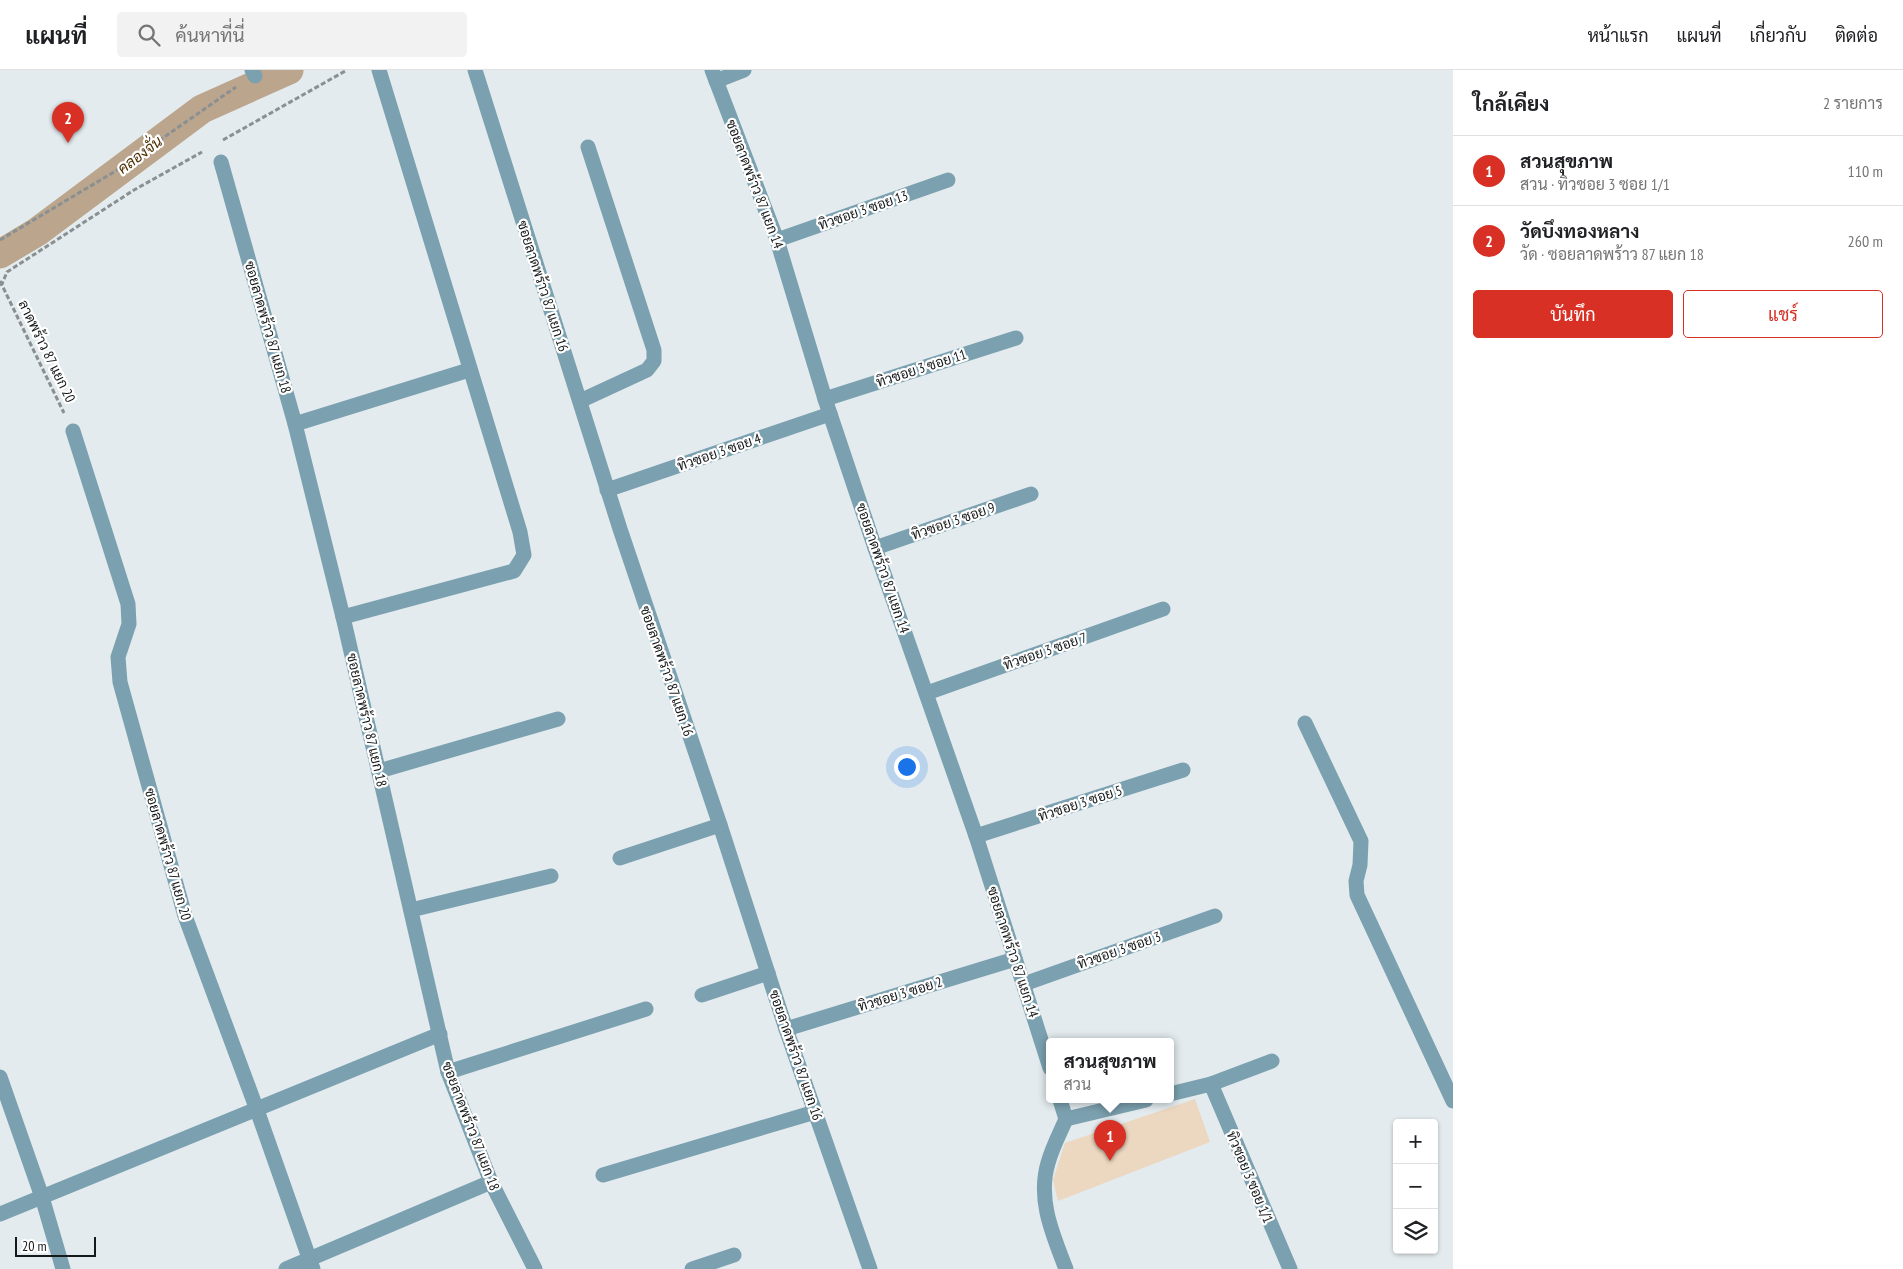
<!DOCTYPE html>
<html lang="th">
<head>
<meta charset="utf-8">
<style>
  body { margin:0; font-family:"PT Sans Narrow",Sarabun,sans-serif; background:#f2f2f2; color:#202124 }
  .controls { position:absolute; right:15px; bottom:15px; display:grid; overflow:hidden; border-radius:5px; box-shadow:0 1px 4px #0004 }
  .controls button { width:45px; height:45px; display:grid; place-items:center; padding:0; border:0; border-bottom:1px solid #e0e0e0; background:#fff; color:#202124; font:25px sans-serif }
  .scale { position:absolute; left:15px; bottom:12px; width:81px; box-sizing:border-box; padding-left:5px; border:2px solid #16191a; border-top:0; font-size:14px; line-height:18px; white-space:nowrap; color:#16191a; -webkit-text-stroke:4px #fff; paint-order:stroke }
  .you { position:absolute; left:906px; top:696px; width:18px; height:18px; margin:-12px; border:4px solid #fff; border-radius:50%; background:#1a73e8; box-shadow:0 0 0 8px #1a73e833 }
  .badge { display:grid; place-items:center; width:32px; height:32px; border-radius:50%; background:#d93025; color:#fff; font-size:16px; font-weight:700 }
  .pin { position:absolute; translate:-50% -41px; filter:drop-shadow(0 1px 2px #0008) }
  .pin::after { content:''; position:absolute; top:26px; width:18px; height:15px; background:inherit; clip-path:polygon(0 0,100% 0,50% 100%) }
  .popup { position:absolute; left:1046px; top:968px; width:128px; height:65px; box-sizing:border-box; display:grid; place-content:center; border-radius:5px; background:#fff; filter:drop-shadow(0 1px 4px #0005); font-size:16px; white-space:nowrap; color:#757577 }
  .popup b { font-size:19px; color:#202124 }
  .popup::after { content:''; position:absolute; left:50%; top:100%; margin-left:-10px; border:10px solid transparent; border-top-color:#fff }
  .list { margin:0; padding:0; list-style:none }
  h2 { display:flex; justify-content:space-between; align-items:center; height:65px; margin:0; padding:0 20px; font-size:21px }
  h2 small { font-size:16px; font-weight:400; color:#757577 }
  .list li { display:grid; grid-template-columns:32px 1fr auto; gap:15px; align-items:center; box-sizing:border-box; height:70px; padding:0 20px; border-top:1px solid #e0e0e0 }
  .list b { display:block; font-size:19px; white-space:nowrap }
  .list p { margin:0; font-size:16px; white-space:nowrap; color:#757577 }
  .list em { font-size:16px; font-style:normal; color:#757577 }
  .actions { display:flex; gap:10px; padding:15px 20px }
  .actions a { flex:1; padding:11px 0; border:1px solid #d93025; border-radius:5px; text-align:center; font-size:18px; color:#d93025 }
  .actions .main { background:#d93025; color:#fff }
  .icon { flex:none; width:28px; height:28px; fill:none; stroke:currentColor; stroke-width:2; stroke-linecap:round; stroke-linejoin:round }
  .map { position:relative; flex:none; width:1453px; height:1199px; overflow:hidden }
  header { display:flex; align-items:center; gap:30px; box-sizing:border-box; height:70px; padding:0 25px; background:#fff; border-bottom:1px solid #e0e0e0 }
  header strong { font-size:24px }
  nav { display:flex; gap:28px; margin-inline-start:auto; font-size:18px }
  .search { width:350px; height:45px; background:#f2f2f2; display:flex; align-items:center; gap:12px; box-sizing:border-box; padding:0 18px; border-radius:5px; color:#757577; font-size:19px }
  main { display:flex }
  aside { flex:1; background:#fff }
  .map>svg:first-child { display:block }
</style>
</head>
<body>
<header>
<strong>แผนที่</strong>
<div class="search"><svg class="icon" aria-label="search" viewBox="0 0 24 24"><circle cx="10" cy="10" r="6"/><path d="M15 15l6 6"/></svg>ค้นหาที่นี่</div>
<nav><a>หน้าแรก</a><a>แผนที่</a><a>เกี่ยวกับ</a><a>ติดต่อ</a></nav>
</header>
<main>
<div class="map">
<svg width="1453" height="1199" viewBox="0 0 1453 1199">
  <rect width="100%" height="100%" fill="#e3ebee"/>
  <path fill="#ecd7c0" d="M1195,1029l15,43 -152,59 -5,-21 12,-37z"/>
  <g fill="none" stroke-linecap="round" stroke-linejoin="round">
    <path stroke="#bba58c" stroke-width="29" d="M0,184l37,-22 165,-123 87,-39"/>
    <g stroke="#8a9092" stroke-width="3" stroke-dasharray="5 2.5" stroke-linecap="butt">
      <path d="M223,70l124,-70"/>
      <path d="M0,170l114,-68 122,-85"/>
      <path d="M0,211l64,132"/>
      <path d="M0,215l2,-1 5,-12 127,-82 68,-38"/>
    </g>
    <g stroke="#7ba0af" stroke-width="15">
      <path d="M252,0l3,6"/>
      <path d="M475,0l145,459 100,296 66,204 84,240"/>
      <path d="M712,0l65,170 48,159 50,149 101,288 74,232"/>
      <path d="M716,11l28,-11"/>
      <path d="M221,92l74,262 48,193 105,455 43,110 44,87"/>
      <path d="M777,170l171,-60"/>
      <path d="M825,329l191,-61"/>
      <path d="M580,331l67,-31 7,-9v-11l-66,-203"/>
      <path d="M295,354l174,-54"/>
      <path d="M73,361l55,173 1,20 -11,33 2,25 65,234 72,194 56,159"/>
      <path d="M607,420l223,-76"/>
      <path d="M875,478l156,-54"/>
      <path d="M343,547l171,-46 10,-16 -4,-23 -141,-462"/>
      <path d="M927,623l236,-84"/>
      <path d="M1305,653l56,118 -1,24 -4,16 1,14 96,206"/>
      <path d="M379,701l179,-52"/>
      <path d="M976,766l207,-66"/>
      <path d="M620,788l100,-33"/>
      <path d="M411,840l140,-34"/>
      <path d="M1024,914l191,-68"/>
      <path d="M702,925l66,-22"/>
      <path d="M786,959l229,-70"/>
      <path d="M448,1002l198,-63"/>
      <path d="M0,1007l42,120 21,72"/>
      <path d="M1211,1014l61,-23"/>
      <path d="M1170,1024l41,-10 79,185"/>
      <path d="M1060,1030l6,19c-6,14 -14,29 -18,44 -11,37 5,72 18,106"/>
      <path d="M1066,1049l80,-19"/>
      <path d="M603,1105l212,-63"/>
      <path d="M0,1144l440,-180"/>
      <path d="M286,1199l205,-87"/>
      <path d="M692,1199l42,-14"/>
    </g>
  </g>
  <g text-anchor="middle" stroke-width="4.5" stroke-linejoin="round" paint-order="stroke">
    <g font-size="14" fill="#16191a" stroke="#fff">
      <text transform="translate(755 114) rotate(69)" y="5">ซอยลาดพร้าว 87 แยก 14</text>
      <text transform="translate(863 140) rotate(-19)" y="5">ทิวซอย 3 ซอย 13</text>
      <text transform="translate(543 216) rotate(72)" y="5">ซอยลาดพร้าว 87 แยก 16</text>
      <text transform="translate(268 257) rotate(74)" y="5">ซอยลาดพร้าว 87 แยก 18</text>
      <text transform="translate(47 281) rotate(64)" y="5">ลาดพร้าว 87 แยก 20</text>
      <text transform="translate(921 298) rotate(-18)" y="5">ทิวซอย 3 ซอย 11</text>
      <text transform="translate(719 382) rotate(-19)" y="5">ทิวซอย 3 ซอย 4</text>
      <text transform="translate(953 451) rotate(-19)" y="5">ทิวซอย 3 ซอย 9</text>
      <text transform="translate(883 498) rotate(71)" y="5">ซอยลาดพร้าว 87 แยก 14</text>
      <text transform="translate(1045 581) rotate(-19)" y="5">ทิวซอย 3 ซอย 7</text>
      <text transform="translate(667 601) rotate(71)" y="5">ซอยลาดพร้าว 87 แยก 16</text>
      <text transform="translate(367 650) rotate(77)" y="5">ซอยลาดพร้าว 87 แยก 18</text>
      <text transform="translate(1080 733) rotate(-18)" y="5">ทิวซอย 3 ซอย 5</text>
      <text transform="translate(168 784) rotate(74)" y="5">ซอยลาดพร้าว 87 แยก 20</text>
      <text transform="translate(1119 880) rotate(-19)" y="5">ทิวซอย 3 ซอย 3</text>
      <text transform="translate(1013 882) rotate(72)" y="5">ซอยลาดพร้าว 87 แยก 14</text>
      <text transform="translate(900 924) rotate(-17)" y="5">ทิวซอย 3 ซอย 2</text>
      <text transform="translate(796 985) rotate(71)" y="5">ซอยลาดพร้าว 87 แยก 16</text>
      <text transform="translate(471 1056) rotate(69)" y="5">ซอยลาดพร้าว 87 แยก 18</text>
      <text transform="translate(1250 1107) rotate(67)" y="5">ทิวซอย 3 ซอย 1/1</text>
    </g>
    <g font-size="15" font-style="italic" fill="#4d2e00" stroke="#fff">
      <text transform="translate(140 85) rotate(-37)" y="5">คลองจั่น</text>
    </g>
  </g>
</svg>
<div class="controls">
<button>+</button>
<button>−</button>
<button><svg class="icon" aria-label="layers" viewBox="0 0 24 24"><path d="M12 4l9 5-9 5-9-5zM3 14l9 5 9-5"/></svg></button>
</div>
<div class="scale">20 m</div>
<div class="you"></div>
<div class="pin badge" style="left:1110px;top:1091px">1</div>
<div class="popup"><b>สวนสุขภาพ</b>สวน</div>
<div class="pin badge" style="left:68px;top:73px">2</div>
</div>
<aside>
<h2>ใกล้เคียง<small>2 รายการ</small></h2>
<ul class="list">
<li><span class="badge">1</span><div><b>สวนสุขภาพ</b><p>สวน · ทิวซอย 3 ซอย 1/1</p></div><em>110 m</em></li>
<li><span class="badge">2</span><div><b>วัดบึงทองหลาง</b><p>วัด · ซอยลาดพร้าว 87 แยก 18</p></div><em>260 m</em></li>
</ul>
<div class="actions"><a class="main">บันทึก</a><a>แชร์</a></div>
</aside>
</main>
</body>
</html>
